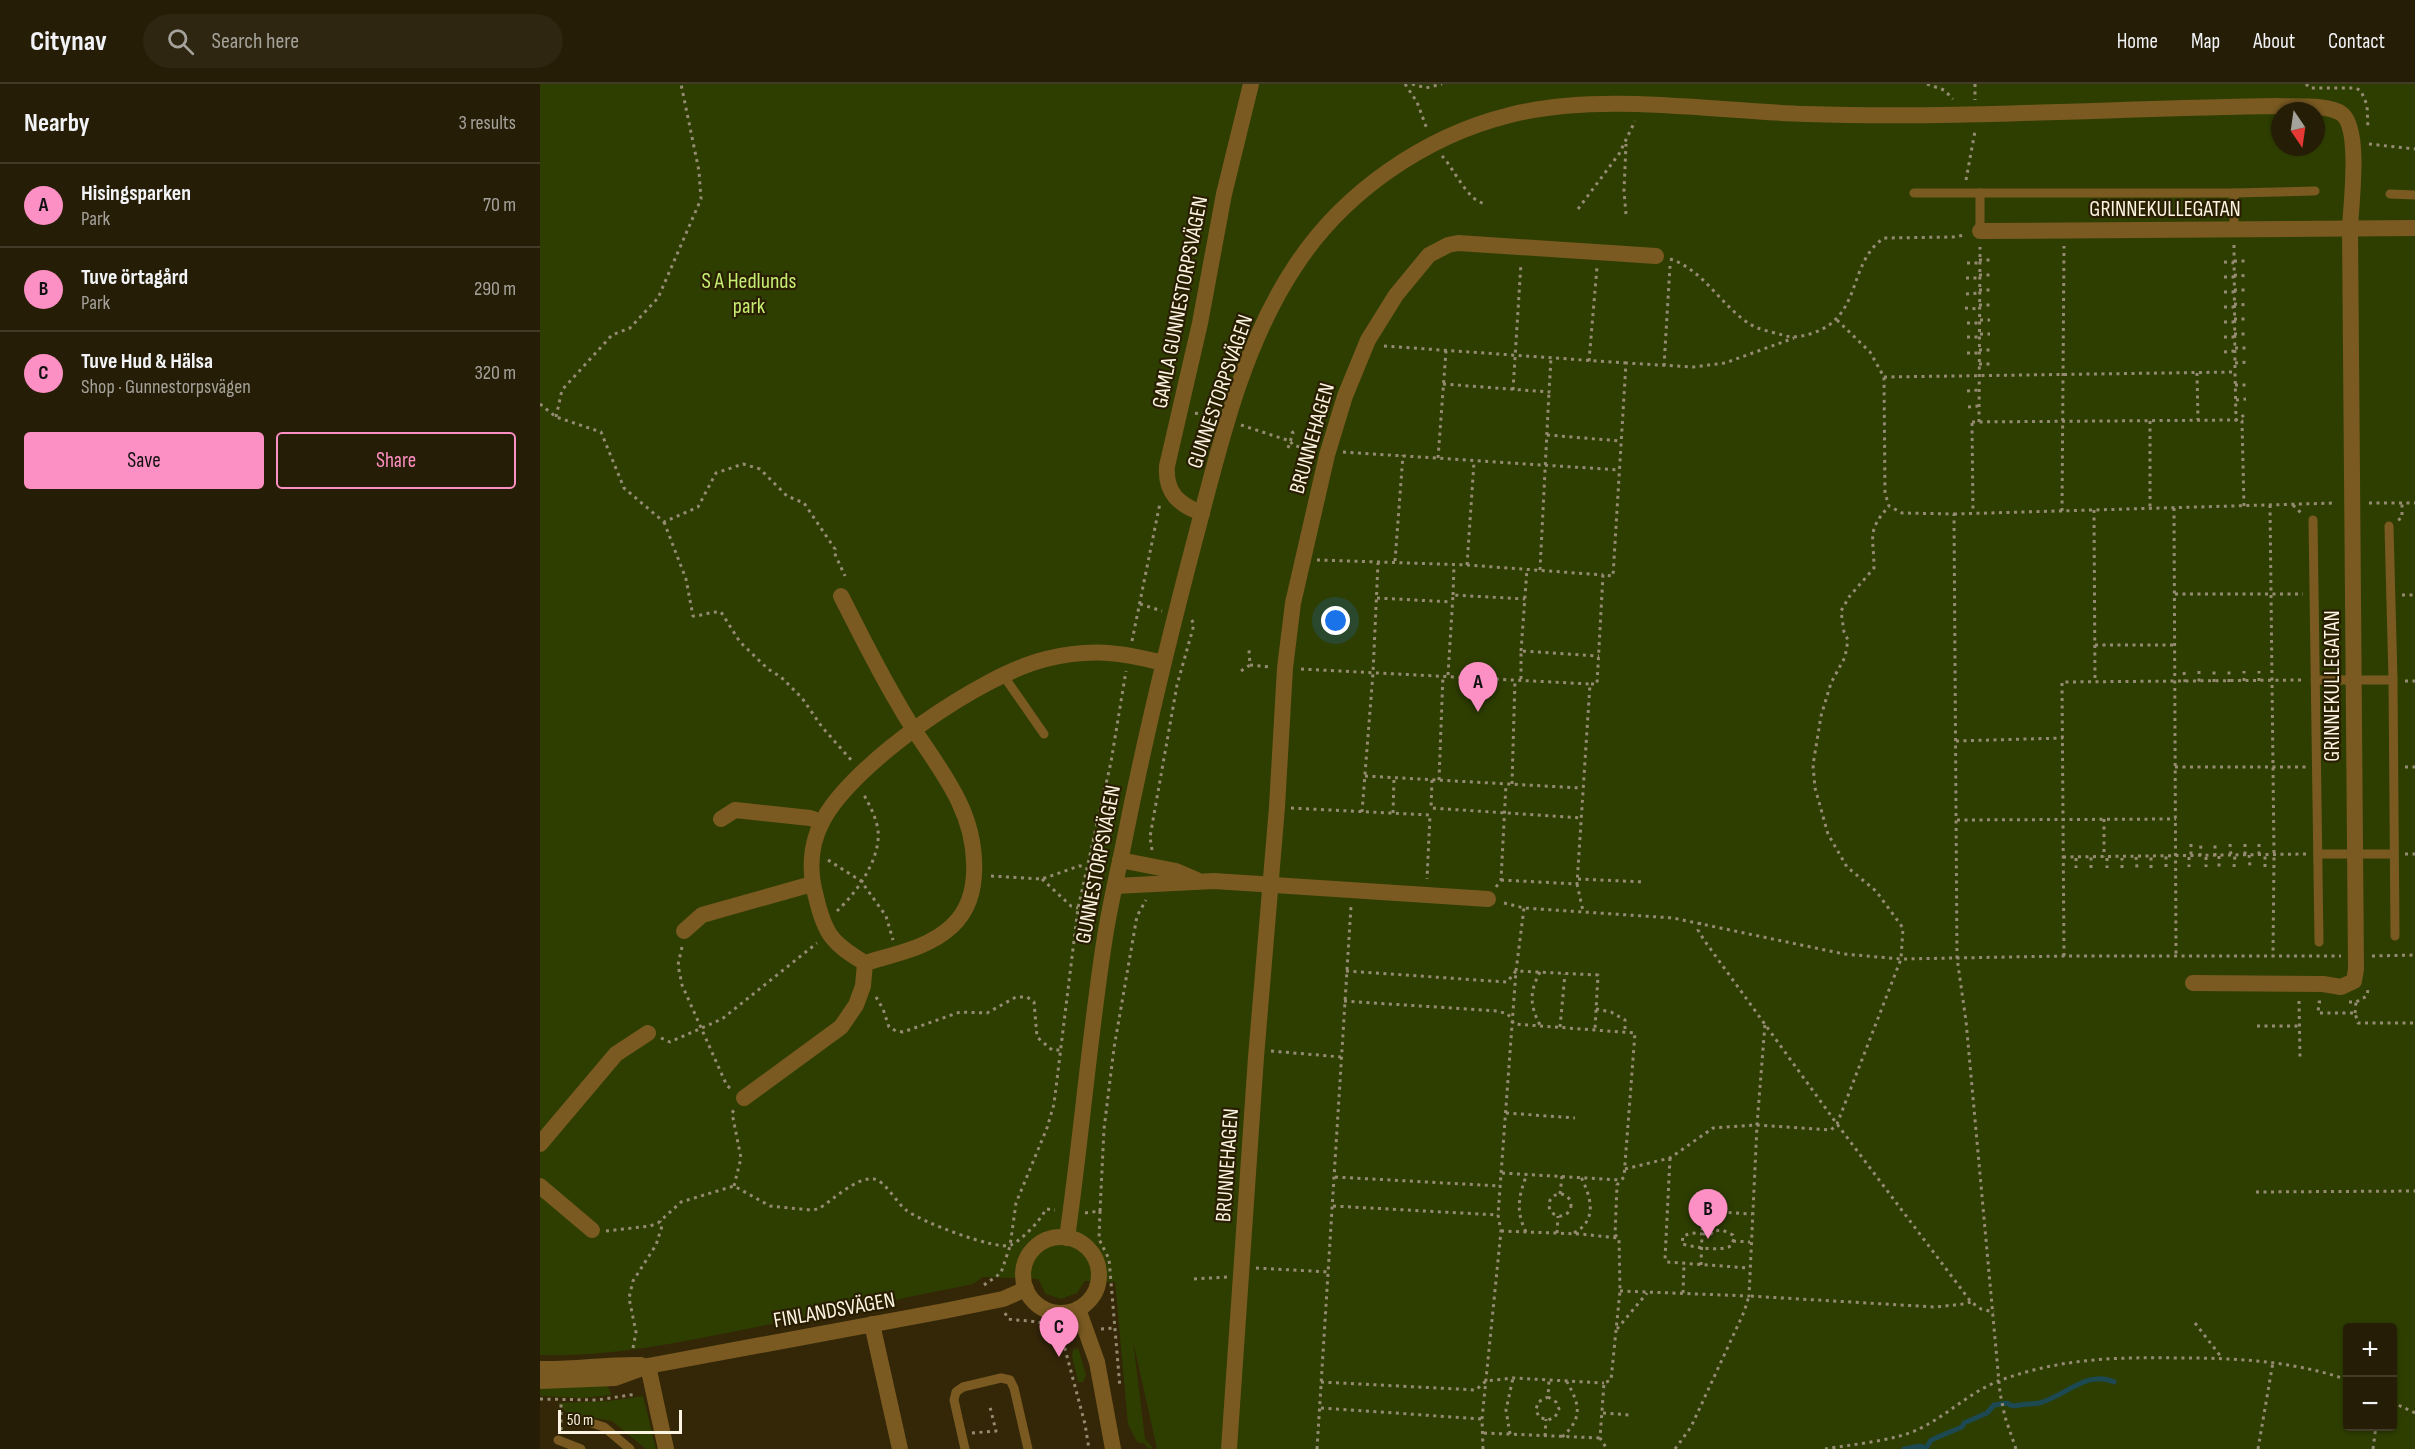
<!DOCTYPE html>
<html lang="en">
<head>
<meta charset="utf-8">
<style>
  body { margin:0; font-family:"Sofia Sans Condensed",sans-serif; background:#2e2610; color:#f1f3f6 }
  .controls { position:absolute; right:18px; bottom:18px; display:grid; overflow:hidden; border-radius:6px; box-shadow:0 2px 4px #0004 }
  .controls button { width:54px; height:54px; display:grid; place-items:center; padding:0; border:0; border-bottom:2px solid #423b28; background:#261d06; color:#f1f3f6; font:30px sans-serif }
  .compass { position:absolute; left:1731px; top:18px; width:54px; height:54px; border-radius:50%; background:#261d06; box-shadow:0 2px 4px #0004; rotate:167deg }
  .scale { position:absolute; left:18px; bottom:15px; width:124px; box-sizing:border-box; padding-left:6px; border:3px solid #fcf4e2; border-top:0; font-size:16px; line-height:21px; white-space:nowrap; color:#fcf4e2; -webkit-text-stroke:4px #291e00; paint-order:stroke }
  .you { position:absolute; left:796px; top:537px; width:21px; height:21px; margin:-15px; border:4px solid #fff; border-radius:50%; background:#1a73e8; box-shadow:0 0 0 9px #1a73e833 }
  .badge { display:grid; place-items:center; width:39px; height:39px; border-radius:50%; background:#fc8fc3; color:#111; font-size:20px; font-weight:700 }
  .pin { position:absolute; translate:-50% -50px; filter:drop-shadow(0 2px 3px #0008) }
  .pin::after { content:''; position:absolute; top:32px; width:21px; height:18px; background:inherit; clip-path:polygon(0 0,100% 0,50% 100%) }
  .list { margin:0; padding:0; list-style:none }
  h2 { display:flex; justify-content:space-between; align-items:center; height:78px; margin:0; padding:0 24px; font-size:26px }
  h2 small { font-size:20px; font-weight:400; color:#a4a29b }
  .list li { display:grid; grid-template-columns:39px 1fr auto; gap:18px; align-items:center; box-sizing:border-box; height:84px; padding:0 24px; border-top:2px solid #423b28 }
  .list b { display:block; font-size:22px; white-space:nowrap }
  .list p { margin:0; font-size:20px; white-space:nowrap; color:#a4a29b }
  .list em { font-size:20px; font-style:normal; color:#a4a29b }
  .actions { display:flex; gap:12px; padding:18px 24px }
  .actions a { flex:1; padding:14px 0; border:2px solid #fc8fc3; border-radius:6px; text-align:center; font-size:21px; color:#fc8fc3 }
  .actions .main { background:#fc8fc3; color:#111 }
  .icon { flex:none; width:33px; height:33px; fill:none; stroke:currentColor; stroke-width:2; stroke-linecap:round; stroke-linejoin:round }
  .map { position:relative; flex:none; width:1875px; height:1365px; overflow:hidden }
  header { display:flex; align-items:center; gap:36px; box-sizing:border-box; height:84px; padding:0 30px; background:#261d06; border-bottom:2px solid #423b28 }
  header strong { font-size:28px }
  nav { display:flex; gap:33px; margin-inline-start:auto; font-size:21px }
  .search { width:420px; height:54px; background:#2e2610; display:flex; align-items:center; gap:15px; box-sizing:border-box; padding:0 21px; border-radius:33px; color:#a4a29b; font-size:22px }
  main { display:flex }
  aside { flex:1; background:#261d06 }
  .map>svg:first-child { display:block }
</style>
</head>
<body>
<header>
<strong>Citynav</strong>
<div class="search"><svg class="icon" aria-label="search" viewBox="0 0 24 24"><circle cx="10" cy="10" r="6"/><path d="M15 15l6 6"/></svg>Search here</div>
<nav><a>Home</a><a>Map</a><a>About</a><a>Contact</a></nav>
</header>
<main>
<aside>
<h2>Nearby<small>3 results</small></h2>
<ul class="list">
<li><span class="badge">A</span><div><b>Hisingsparken</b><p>Park</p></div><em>70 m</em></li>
<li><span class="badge">B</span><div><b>Tuve örtagård</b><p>Park</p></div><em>290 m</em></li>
<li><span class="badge">C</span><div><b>Tuve Hud &amp; Hälsa</b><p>Shop · Gunnestorpsvägen</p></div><em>320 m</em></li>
</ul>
<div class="actions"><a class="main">Save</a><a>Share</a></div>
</aside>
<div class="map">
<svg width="1875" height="1365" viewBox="0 0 1875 1365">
  <rect width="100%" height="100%" fill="#332708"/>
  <g fill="#2e3e00" fill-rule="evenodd">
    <path d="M0,0h1875v1365h-1258l-24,-108 12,98 8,9 -5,1 -3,-5 -8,-2 -9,-18 -13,-142 -30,-1 -8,12 -16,6 -15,-5 -8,-15 -55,-2 -10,7c-67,14 -135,27 -202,40 -76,15 -153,33 -231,31zM1740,27h36v36h-36zM1808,1244h44v98h-44z"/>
    <path d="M538,1264l8,27 -3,7h-5l-6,-26 1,-6z"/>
    <path d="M67,1301l5,10 -31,3 -41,-2v-9z"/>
    <path d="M103,1312l13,53h-10l-34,-28 -45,-8 -9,-10 51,-2z"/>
  </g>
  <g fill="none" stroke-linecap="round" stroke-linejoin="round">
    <path stroke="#1c4952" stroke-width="5" d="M1364,1365l16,-3 6,2 5,-8 31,-13 2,-4 23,-10 7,-8 13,-2c5,4 7,3 13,2 7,-1 13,-1 19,-2 25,-6 49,-34 75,-21"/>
    <g stroke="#958b72" stroke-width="3" stroke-dasharray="3 4.5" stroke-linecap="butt">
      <path d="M865,0l12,18 10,27"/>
      <path d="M872,0l14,4 16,-4"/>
      <path d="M1387,0l17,6 9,9"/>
      <path d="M1435,0v16"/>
      <path d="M1766,0l4,4h46l5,3 6,14 1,24"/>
      <path d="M1829,60l46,5"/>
      <path d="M902,72c11,11 26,45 41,47"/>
      <path d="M1426,96l9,-49"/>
      <path d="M1038,125l41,-55 16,-33"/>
      <path d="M1086,130l-2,-23 2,-47"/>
      <path d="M1694,161l1,127"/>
      <path d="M1130,175c35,11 53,51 85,68 10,4 21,6 31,9 9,2 18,0 27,-3 50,-17 34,-70 71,-95l69,-1 12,-2"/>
      <path d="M1439,176h11"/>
      <path d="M1694,177h13"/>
      <path d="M1684,178l10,1"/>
      <path d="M1427,179h12"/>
      <path d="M1439,191h11"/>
      <path d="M1694,191l13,1"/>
      <path d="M1684,193h10"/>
      <path d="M1426,194h13"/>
      <path d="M1439,206h11"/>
      <path d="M1694,206h13"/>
      <path d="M1684,208h10"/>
      <path d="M1426,210l13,-1"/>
      <path d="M1694,220l13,1"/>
      <path d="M1439,221h11"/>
      <path d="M1684,223h10"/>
      <path d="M1425,224l13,1"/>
      <path d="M1694,235h13"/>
      <path d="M1297,236l33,32 14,25 1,116 4,13 13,7 52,1 3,444 9,63 34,372 5,24 11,32"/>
      <path d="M1440,236h10"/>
      <path d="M1684,238h10"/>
      <path d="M1427,239h12"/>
      <path d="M1440,250h10"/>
      <path d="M1694,250h13"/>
      <path d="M1427,253h12"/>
      <path d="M1684,253h10"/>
      <path d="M844,262l242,17"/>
      <path d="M1695,264h13"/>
      <path d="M1439,266h11"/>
      <path d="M1684,268l10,-1"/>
      <path d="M1427,269h12"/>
      <path d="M1049,277l8,-94"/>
      <path d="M1695,279l13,-1"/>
      <path d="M1439,280h11"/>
      <path d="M1124,282l6,-100"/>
      <path d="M1657,289l1,47"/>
      <path d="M1344,293l351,-5 1,48 -268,2"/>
      <path d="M903,300l106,8 2,-34"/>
      <path d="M1695,301h11"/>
      <path d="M973,306l8,-127"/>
      <path d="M1427,307l12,-1"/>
      <path d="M1696,316l10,-1"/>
      <path d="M0,320l16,13 45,15 23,56 40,34 34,-15 18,-34 27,-9 17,5 27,27 17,7 31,46 -1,3 11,24"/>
      <path d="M1428,323l10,-1"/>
      <path d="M655,329l17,4"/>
      <path d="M16,333l6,-27 50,-55 18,-7 28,-30 43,-99 -2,-28 -18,-87"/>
      <path d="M1610,337v87"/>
      <path d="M1439,338l1,-175"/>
      <path d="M1432,339l1,90"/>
      <path d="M701,341l49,16 3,4 20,6"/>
      <path d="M1007,351l74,6"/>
      <path d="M748,364l5,-15 -3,-4"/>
      <path d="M803,368l276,18"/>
      <path d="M898,374l8,-107"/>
      <path d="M1829,419h46"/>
      <path d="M1730,421l4,350 -1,101"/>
      <path d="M1753,421l9,9"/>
      <path d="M1704,422l-2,-85 -6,-1 10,-6"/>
      <path d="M1634,424l2,448"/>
      <path d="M1554,426l1,172"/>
      <path d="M1522,427l2,-265"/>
      <path d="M1414,430l382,-11"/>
      <path d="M1858,436l4,-2v-15"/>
      <path d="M124,438l22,57 7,37c10,0 18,-5 28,-4l19,30 28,27 13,8 21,21 20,29 30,34"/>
      <path d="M777,476l150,5 136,10"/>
      <path d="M855,477l8,-106"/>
      <path d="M927,481l7,-103"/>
      <path d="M1000,486l9,-178"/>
      <path d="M1635,510h128"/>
      <path d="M913,511l1,-30"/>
      <path d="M1862,511h13"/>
      <path d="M837,514l75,4"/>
      <path d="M600,520l22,7"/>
      <path d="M592,557l28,-138"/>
      <path d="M1555,561h80"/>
      <path d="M981,567l6,-82"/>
      <path d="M710,581l20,2"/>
      <path d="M761,585l289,15"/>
      <path d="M701,587l9,-6 -1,-15"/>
      <path d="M1659,587v11"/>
      <path d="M1644,588l1,10"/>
      <path d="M908,591l5,-80 72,4"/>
      <path d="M981,595v-28l78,5"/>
      <path d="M1704,597v-10"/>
      <path d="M1719,597v-10"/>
      <path d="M1865,597h10"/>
      <path d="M1674,598v-11"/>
      <path d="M1689,598v-11"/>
      <path d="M1416,657l107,-3"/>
      <path d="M1635,683h131"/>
      <path d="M1865,683h10"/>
      <path d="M825,692l216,12"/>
      <path d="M892,696l-1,28 150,10"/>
      <path d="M899,696l4,-105"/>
      <path d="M972,700l3,-105"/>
      <path d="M751,724l139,7 -3,64"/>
      <path d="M822,728l11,-139 5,-110"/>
      <path d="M853,729l1,-34"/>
      <path d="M1564,735v38"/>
      <path d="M1417,736l219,-1"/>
      <path d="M552,756l17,3"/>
      <path d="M1651,760v12"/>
      <path d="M1690,760l1,12"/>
      <path d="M1705,760v11"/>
      <path d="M1719,760v11"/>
      <path d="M612,766l-2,-13 27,-152 15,-53 2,-8 -3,-5"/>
      <path d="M1865,770h10"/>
      <path d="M1709,771l1,12"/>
      <path d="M1660,772l1,-12"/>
      <path d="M1675,772v-12"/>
      <path d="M1679,772v11"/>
      <path d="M1523,773l244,-3"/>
      <path d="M1596,773l1,11"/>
      <path d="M1649,773v10"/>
      <path d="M1666,773v10"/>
      <path d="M1536,774v10"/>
      <path d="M1567,774v10"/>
      <path d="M288,776l33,21 25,35 7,24"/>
      <path d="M1626,783v-11"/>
      <path d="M1694,783l1,-12"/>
      <path d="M1725,783v-12"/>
      <path d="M1551,784v-11"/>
      <path d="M1582,784v-10"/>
      <path d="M1611,784v-12"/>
      <path d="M451,792l51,3 37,-13h7"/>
      <path d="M502,795l29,27 7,2"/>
      <path d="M1038,795l67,3"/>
      <path d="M961,796l76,4 13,-200h7l6,-109 10,1 13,-213 67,4 32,-4 69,-25"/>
      <path d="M1037,800l6,27"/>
      <path d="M956,803l5,-7 5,-96"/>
      <path d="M964,819l20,5 149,10 171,36 57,5 163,-3h277"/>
      <path d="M297,827c20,-19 44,-52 41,-81 -2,-13 -8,-24 -14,-35"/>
      <path d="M1160,838l-2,8 6,10 133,184 134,178 10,7 13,3"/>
      <path d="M142,863l-4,18 4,20 45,101 5,3"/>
      <path d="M1524,872l-2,-274 241,-2"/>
      <path d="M1832,872l43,-1"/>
      <path d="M806,887l161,11 9,-11 82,4 -3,54"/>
      <path d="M1000,888c-11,20 -10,34 0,53"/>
      <path d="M336,913l7,12 6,18 7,4 7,1 57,-20 27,1 29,-16h11l7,5 3,35 15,13h8"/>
      <path d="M804,917l153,10 11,3 6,10 121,9 -11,144 -7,8 -2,50 4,3 1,53 -9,89 -7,3 -4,55 7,11"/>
      <path d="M1759,917l1,57"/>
      <path d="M1781,918h-2l-1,11h37l3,10h57"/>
      <path d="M1809,918h7l11,-6 1,-7"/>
      <path d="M1056,925l15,3 14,8v12"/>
      <path d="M1815,929l1,-11"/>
      <path d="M1717,942h43"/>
      <path d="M1020,943l5,-53"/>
      <path d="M121,954l9,4 52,-23 95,-76"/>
      <path d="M731,967l70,6"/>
      <path d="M966,1029l69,5"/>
      <path d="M1130,1074l-5,101 2,3 82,6"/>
      <path d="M1085,1085l45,-11 43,-30 44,-3 8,-101"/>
      <path d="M962,1089l118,7"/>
      <path d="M795,1093l165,9"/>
      <path d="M194,1102l7,-28 -9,-45 2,-3"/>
      <path d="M1716,1108l159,-1"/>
      <circle cx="1020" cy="1121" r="11"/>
      <path d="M1020,1110l2,-18"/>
      <path d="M793,1122l165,9"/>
      <path d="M560,1127l4,-82 10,-81 23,-132 9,-16"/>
      <path d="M545,1129l15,-2 -1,28 10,20 11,129"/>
      <path d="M66,1147l44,-5 8,-3 23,-21 53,-16 36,20 41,4 7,-1c14,-8 39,-33 56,-30 10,1 23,24 32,31 13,11 91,41 105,35 12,-6 29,-24 35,-36l9,1"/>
      <path d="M961,1147l79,3 39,4"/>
      <path d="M986,1148c-11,-22 -7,-37 1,-58"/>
      <path d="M1017,1149l1,-17"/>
      <path d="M1034,1149c24,-13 17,-36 7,-56"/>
      <path d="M1193,1157l17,1"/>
      <path d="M1161,1181l1,-31 -10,-1 -9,3 -1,8c13,3 37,8 49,2l3,-7 -1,-4 -11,-5 -9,1 -2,3h-9l1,-23 49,3"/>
      <path d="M716,1184l73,4"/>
      <path d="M654,1195l33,-2"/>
      <path d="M444,1201l17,-12 9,-27 6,-43 31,-75 7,-24 24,-196 33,-146 15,-91"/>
      <path d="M1080,1207l129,5 8,-171 74,5 6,-6 64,-165 2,-31 -27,-37 -29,-24 -19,-33 -13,-46 -2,-23 8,-49 10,-33 14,-26 3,-17 -4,-8 -3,-21 8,-14 25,-29c0,-32 -8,-36 15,-62"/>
      <path d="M1143,1209l1,-29"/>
      <path d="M465,1229l3,6c23,4 46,-3 56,26"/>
      <path d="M1655,1239l27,35"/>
      <path d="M561,1245l13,-1"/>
      <path d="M1077,1245l30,-36"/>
      <path d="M533,1253l-9,8 21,79 4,25"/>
      <path d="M93,1264l3,-16 -7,-34 4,-17 23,-36 6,-19 -2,-5"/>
      <path d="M781,1298l155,8 10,-9 27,-3 91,5"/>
      <path d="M1008,1313l8,5 3,7 -4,8 -7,3 -9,-3 -3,-7 2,-8 10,-5 1,-16"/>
      <path d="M0,1315l57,1 40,-6"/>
      <path d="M1852,1318l23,11"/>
      <path d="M781,1324l161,11"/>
      <path d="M1063,1329l27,2"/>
      <path d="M21,1346v-29"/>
      <path d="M432,1349l24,-2 -6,-24"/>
      <path d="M944,1349l116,5"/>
      <path d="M970,1350l-4,-24 7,-32"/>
      <path d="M1005,1352l1,-17"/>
      <path d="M1022,1353c21,-19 18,-32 5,-55"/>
      <path d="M777,1365l34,-543"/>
      <path d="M943,1365l-1,-30 19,-188 -3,-16 18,-244 8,-63"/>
      <path d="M1135,1365l16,-22 53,-115 5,-16 186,11 29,-3 7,-2"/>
      <path d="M1285,1365c29,-5 69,-8 94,-20 29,-14 52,-38 82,-49 61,-22 116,-23 180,-22 57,0 112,3 167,22"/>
      <path d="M1718,1365l15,-87"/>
      <path d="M1833,1365l3,-23"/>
    </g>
    <g stroke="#7a5a21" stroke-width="9">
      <path d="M1374,109h320v37"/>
      <path d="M1694,109l81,-2"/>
      <path d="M1850,110l25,1"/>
      <path d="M1440,147v-38"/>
      <path d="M1773,436l6,422"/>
      <path d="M1849,442l4,154 2,256"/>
      <path d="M463,591l41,59"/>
      <path d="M1775,596h78"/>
      <path d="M1778,770h76"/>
      <path d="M42,1336l22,7 26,22"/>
      <path d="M18,1356l23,9"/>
      <path d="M425,1365l-11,-49 2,-8 7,-5 38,-9 9,2 4,8 14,61"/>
    </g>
    <g stroke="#7a5a21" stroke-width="16">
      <path d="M1440,147l435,-3"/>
      <path d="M662,429c-23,-8 -37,-20 -35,-47l33,-143 24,-129 27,-110"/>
      <path d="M301,512c19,37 37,74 58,109 18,33 44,63 60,97 17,35 26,94 -7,124 -23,22 -58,28 -87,37 -33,-20 -40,-28 -49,-66 -7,-25 -6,-52 6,-75 30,-59 161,-148 224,-163 44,-11 74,-7 117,4"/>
      <path d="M181,735l14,-9 75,8 12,4"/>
      <path d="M580,776l56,11 21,9"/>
      <path d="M575,802l99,-5 274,18"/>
      <path d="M144,847l18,-16 110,-31"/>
      <path d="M204,1014l97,-71 15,-22 7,-19 2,-23"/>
      <path d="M0,1060l76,-90 32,-21"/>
      <path d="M0,1102l52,44"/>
      <circle cx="521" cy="1191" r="38"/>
      <path d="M527,1154c14,-98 22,-197 37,-295 5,-34 13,-67 20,-101 20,-100 44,-200 70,-299 25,-94 47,-196 102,-278 48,-73 129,-129 214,-150 91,-23 201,-4 296,-1 157,5 314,-6 471,-8 17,1 52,-2 65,8 19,15 9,90 8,114l6,741 -2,12 -13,6 -18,-3 -130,-1"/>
      <path d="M538,1225l19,53 16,87"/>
      <path d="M332,1240l28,125"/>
      <path d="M108,1282l18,83"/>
      <path d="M0,1285c34,1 67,-5 101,-4"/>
      <path d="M0,1297l75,-3 33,-12 296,-55 59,-12 23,-10"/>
      <path d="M689,1365l27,-392 21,-250 8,-139 8,-65 34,-148 18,-59 23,-56 28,-45 33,-40 19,-10 10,-2 198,13"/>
    </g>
  </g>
  <g text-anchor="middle" stroke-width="4.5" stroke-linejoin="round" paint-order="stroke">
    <g font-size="22" fill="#fcf4e2" stroke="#291e00">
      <text x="1625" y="132">GRINNEKULLEGATAN</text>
      <text transform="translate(639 218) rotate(-79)" y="8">GAMLA GUNNESTORPSVÄGEN</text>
      <text transform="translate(679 307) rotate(-71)" y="8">GUNNESTORPSVÄGEN</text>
      <text transform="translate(771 354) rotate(-74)" y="8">BRUNNEHAGEN</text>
      <text transform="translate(1791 602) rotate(-90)" y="8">GRINNEKULLEGATAN</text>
      <text transform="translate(557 780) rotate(-79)" y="8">GUNNESTORPSVÄGEN</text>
      <text transform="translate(686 1081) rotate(-86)" y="8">BRUNNEHAGEN</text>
      <text transform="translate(294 1225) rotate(-10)" y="8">FINLANDSVÄGEN</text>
    </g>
    <g font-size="22" fill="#c5ed71" stroke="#291e00">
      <text x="209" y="204">S A Hedlunds<tspan x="209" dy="25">park</tspan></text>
    </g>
  </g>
</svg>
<div class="controls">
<button>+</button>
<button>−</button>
</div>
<svg class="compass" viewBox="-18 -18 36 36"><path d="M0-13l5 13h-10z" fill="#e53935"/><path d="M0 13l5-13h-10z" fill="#a4a29b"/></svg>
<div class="scale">50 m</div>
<div class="you"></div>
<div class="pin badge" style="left:938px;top:628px">A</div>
<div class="pin badge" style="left:1168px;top:1155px">B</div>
<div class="pin badge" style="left:519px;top:1273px">C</div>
</div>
</main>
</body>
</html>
